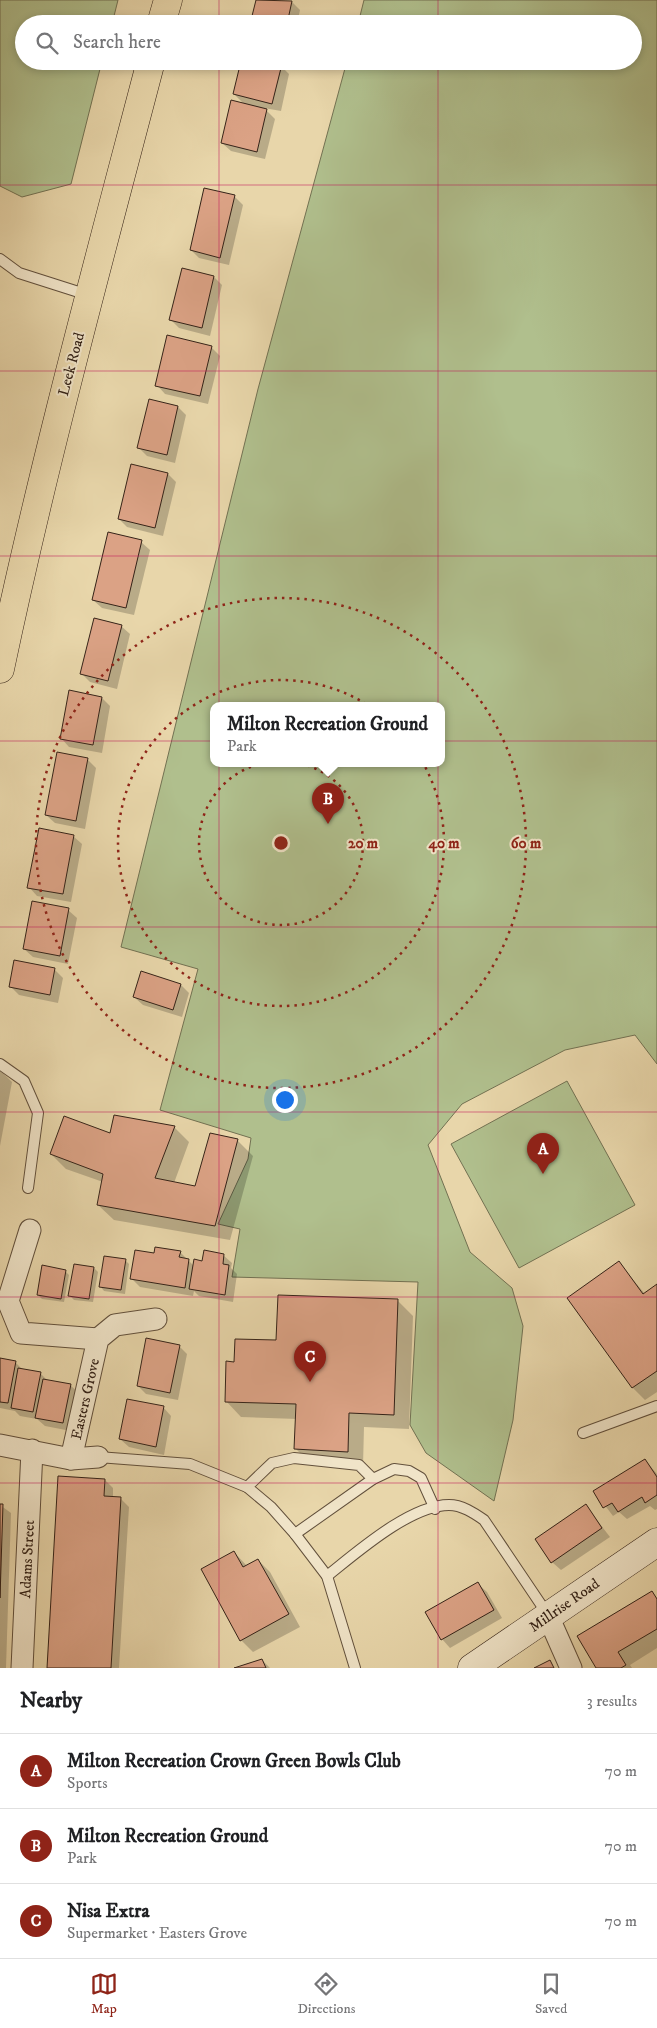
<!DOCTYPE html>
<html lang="en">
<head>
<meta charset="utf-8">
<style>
  body { margin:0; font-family:"IM FELL DW Pica",serif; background:#f2f2f2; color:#202124 }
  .you { position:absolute; left:284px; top:1099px; width:18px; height:18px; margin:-12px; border:4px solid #fff; border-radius:50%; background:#1a73e8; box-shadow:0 0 0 8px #1a73e833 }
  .badge { display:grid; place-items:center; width:32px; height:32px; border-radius:50%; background:#8f2418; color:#fff; font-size:16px; font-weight:700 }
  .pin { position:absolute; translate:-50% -41px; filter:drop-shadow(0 1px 2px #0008) }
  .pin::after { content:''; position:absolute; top:26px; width:18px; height:15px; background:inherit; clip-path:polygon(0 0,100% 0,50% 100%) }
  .popup { position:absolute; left:210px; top:702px; width:235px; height:65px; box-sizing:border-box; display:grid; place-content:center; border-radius:10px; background:#fff; filter:drop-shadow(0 1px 4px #0005); font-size:16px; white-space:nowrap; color:#757577 }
  .popup b { font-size:19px; color:#202124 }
  .popup::after { content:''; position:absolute; left:50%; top:100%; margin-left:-10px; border:10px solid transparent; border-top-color:#fff }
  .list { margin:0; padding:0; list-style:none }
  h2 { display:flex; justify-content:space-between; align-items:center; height:65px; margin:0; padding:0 20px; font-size:21px }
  h2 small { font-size:16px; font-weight:400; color:#757577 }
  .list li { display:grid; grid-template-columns:32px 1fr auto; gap:15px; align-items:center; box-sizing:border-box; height:75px; padding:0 20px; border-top:1px solid #e0e0e0 }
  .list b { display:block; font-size:19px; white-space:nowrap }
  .list p { margin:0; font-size:16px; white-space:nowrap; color:#757577 }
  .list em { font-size:16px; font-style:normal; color:#757577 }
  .icon { flex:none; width:28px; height:28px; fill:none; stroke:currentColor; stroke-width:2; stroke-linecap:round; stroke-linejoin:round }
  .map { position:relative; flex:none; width:657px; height:1668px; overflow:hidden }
  .search { position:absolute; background:#fff; box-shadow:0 2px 8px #0003; left:15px; right:15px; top:15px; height:55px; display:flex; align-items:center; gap:12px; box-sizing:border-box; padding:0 18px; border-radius:28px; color:#757577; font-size:19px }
  .sheet { height:290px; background:#fff }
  nav { display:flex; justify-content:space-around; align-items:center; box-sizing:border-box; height:70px; border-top:1px solid #e0e0e0; background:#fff; font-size:14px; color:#757577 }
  nav a { display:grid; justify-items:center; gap:2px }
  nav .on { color:#8f2418 }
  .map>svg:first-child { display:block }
</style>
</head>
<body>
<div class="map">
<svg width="657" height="1668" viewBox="0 0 657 1668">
  <rect width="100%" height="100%" fill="#e8d6aa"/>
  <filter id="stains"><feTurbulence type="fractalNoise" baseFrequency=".004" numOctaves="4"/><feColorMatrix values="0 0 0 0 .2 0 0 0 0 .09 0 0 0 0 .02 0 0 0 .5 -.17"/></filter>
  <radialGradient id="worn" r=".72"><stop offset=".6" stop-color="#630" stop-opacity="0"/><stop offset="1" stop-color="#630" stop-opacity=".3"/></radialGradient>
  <g fill="#b0bf8d" stroke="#727152" fill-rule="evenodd">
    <path d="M0,0h118l-6,24h-88v37h78l-31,123 -49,13 -22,-11z"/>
    <path d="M364,0h293v1064l-22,-29 -70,15 -103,54 -34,41 42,107 42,36 11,38 -10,94 -19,81 -68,-48 -16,-28 8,-143 -186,-5 8,-48 -22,-5 30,-65 3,-21 -91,-28 38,-141 -77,-22 137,-558 89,-328h286v-37h-275zM214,705h228v58h-228z"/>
    <path d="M567,1081l68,124 -116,63 -68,-124z"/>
  </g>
  <g fill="#0003">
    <path d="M257,0l35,2 8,8 -3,14h-45z"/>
    <path d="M242,61h58l-1,7 -20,-4 10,10 -8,37 -17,-3 11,11 -10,40 -34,-8 -9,-8 23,-38 -11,-11z"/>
    <path d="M235,197l8,8 -14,60 -30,-7 -8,-8z"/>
    <path d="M214,277l8,8 -12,51 -31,-8 -8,-8z"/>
    <path d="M211,347l9,9 -12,48 -43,-10 -8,-9z"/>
    <path d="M178,407l8,8 -11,48 -28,-7 -8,-8z"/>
    <path d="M132,465l36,9 8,8 -13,54 -36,-9 -8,-8z"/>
    <path d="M141,542l9,8 -16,65 -32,-7 -9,-8z"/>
    <path d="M121,626l9,8 -13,55 -27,-7 -8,-8z"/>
    <path d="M102,698l8,8 -8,47 -33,-6 -8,-9z"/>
    <path d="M58,754l30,6 8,8 -11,61 -30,-6 -9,-8z"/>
    <path d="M73,836l9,8 -11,58 -34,-6 -8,-9z"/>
    <path d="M68,910l9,8 -9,46 -35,-7 -9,-8z"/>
    <path d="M54,969l9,9 -5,25 -39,-8 -8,-8z"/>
    <path d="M181,985l8,8 -7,24 -39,-12 -9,-8z"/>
    <path d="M0,1070l12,12 -12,64z"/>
    <path d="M174,1127l15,15 -15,41 22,5 42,-47 15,15 -23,84 -116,-20 -16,-15 5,-23 -37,-13 -15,-15 60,-20z"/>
    <path d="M180,1252l14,14 29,-11 9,8 -1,5 6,6 -4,28 -34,-6 -5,-5 -1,5 -53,-9 -8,-8 23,-24z"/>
    <path d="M125,1260l4,4 -4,30 -21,-3 -4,-5z"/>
    <path d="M619,1263l26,31 12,-9v107l-12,8 -12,-12 -64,-89z"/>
    <path d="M94,1268l4,4 -5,30 -19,-2 -4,-4z"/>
    <path d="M65,1271l4,4 -5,27 -22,-3 -4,-4z"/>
    <path d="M398,1301l15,15 -4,113 -45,-2 -1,39 -52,-2 -15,-15 1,-30 -56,-2 -15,-16 9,-38 42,-21z"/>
    <path d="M179,1346l8,8 -9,46 -32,-6 -8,-8z"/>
    <path d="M0,1359l15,3 8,8 17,3 8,8 22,4 9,8 -8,38 -26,-5 -8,-7 -17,-3 -5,-5 -15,-3z"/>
    <path d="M163,1407l8,9 -7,39 -35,-8 -9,-8z"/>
    <path d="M645,1460l12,14v35l-2,1 -5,-4 -23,13 -8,-7 -6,4 -19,-25z"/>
    <path d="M105,1480l8,8v10h7l9,9 -10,161h-71z"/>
    <path d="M0,1505l11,8 -5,155h-6z"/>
    <path d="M586,1506l24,31 -49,33 -9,-8z"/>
    <path d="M234,1552l13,14 11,-6 12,12 30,55 -47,25 -12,-12z"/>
    <path d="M478,1584l9,8 15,26 -52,30 -8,-9z"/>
    <path d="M652,1593l5,5v50l-27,17 2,3h-34z"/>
    <path d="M262,1660l8,8h-32z"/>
  </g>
  <g fill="#dba285" stroke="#352318">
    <path d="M256,0l36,1 -5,23h-37z"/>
    <path d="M241,61h26l15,3 -10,40 -39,-10z"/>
    <path d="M231,100l36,9 -10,43 -36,-9z"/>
    <path d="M204,188l31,7 -15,63 -30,-8z"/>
    <path d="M182,268l32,8 -12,52 -33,-8z"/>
    <path d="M167,335l45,11 -12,50 -45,-10z"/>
    <path d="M149,399l29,7 -11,49 -30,-7z"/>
    <path d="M131,464l37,9 -13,55 -37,-9z"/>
    <path d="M108,532l34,8 -16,68 -34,-8z"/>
    <path d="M94,618l28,7 -14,56 -28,-7z"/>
    <path d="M69,690l33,7 -9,48 -33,-6z"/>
    <path d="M57,752l31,6 -12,63 -31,-6z"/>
    <path d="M39,828l35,7 -11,59 -36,-6z"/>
    <path d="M32,901l37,7 -9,48 -37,-7z"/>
    <path d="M14,960l41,8 -5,27 -41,-8z"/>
    <path d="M141,971l40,13 -8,26 -40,-13z"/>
    <path d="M114,1115l61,11 -20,52 40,8 15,-53 28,6 -23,87 -118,-21 6,-31 -53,-20 14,-38 46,17z"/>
    <path d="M155,1247l26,4 -2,6 10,2 -4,29 -55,-9 5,-29 19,3z"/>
    <path d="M204,1250l20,4 -1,10 6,1 -4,30 -36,-6 5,-30 8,2z"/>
    <path d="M104,1256l22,3 -5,31 -22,-3z"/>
    <path d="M619,1261l24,33 14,-10v87l-25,17 -65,-90z"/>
    <path d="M74,1264l20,3 -5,32 -21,-3z"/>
    <path d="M42,1265l24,5 -5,29 -24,-4z"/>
    <path d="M278,1295l120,4 -4,116 -45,-2 -1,39 -54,-3 2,-45 -71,-2 1,-41 8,1 1,-23 41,1z"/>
    <path d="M146,1338l34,7 -10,48 -33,-7z"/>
    <path d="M0,1358l16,3 -8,42 -8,-1z"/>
    <path d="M18,1368l23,4 -8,40 -22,-4z"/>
    <path d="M43,1379l28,5 -8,39 -28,-5z"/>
    <path d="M127,1399l37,7 -8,41 -37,-8z"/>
    <path d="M645,1459l12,18v18l-12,8 -3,-6 -24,15 -6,-9 -9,5 -10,-17z"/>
    <path d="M58,1476l47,3 -1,17 17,1 -10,171h-64z"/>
    <path d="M0,1504h3l-3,94z"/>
    <path d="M586,1504l16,24 -51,35 -16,-24z"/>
    <path d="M234,1551l9,16 15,-8 31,55 -49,27 -39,-72z"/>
    <path d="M478,1582l16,28 -53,30 -16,-28z"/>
    <path d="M652,1591l5,8v30l-39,23 8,13 -5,3h-25l-19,-32z"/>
    <path d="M262,1659l4,9h-32z"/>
    <path d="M550,1660l4,8h-20z"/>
  </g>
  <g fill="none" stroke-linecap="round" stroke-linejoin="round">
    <defs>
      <g id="lane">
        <path d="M0,259l19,14 69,22"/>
        <path d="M0,1064l24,17 14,32 -10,75"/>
        <path d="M583,1433l74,-27"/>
        <path d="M98,1457l92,7 57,23 24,20 24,27 32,42 28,92"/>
        <path d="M247,1487l25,-24 22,-5 65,7 14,14"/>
        <path d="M295,1534l78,-55 21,-10 15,2 12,7 14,31"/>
        <path d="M327,1576c29,-23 83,-71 122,-71 13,0 25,8 35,15l64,95"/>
      </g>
      <g id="street">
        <path d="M30,1230l-22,71 13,32 77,6"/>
        <path d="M0,1445l71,14 27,-2"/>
        <path d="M71,1459l27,-120 17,-14 41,-6"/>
        <path d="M548,1616l23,52"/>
        <path d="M22,1668l10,-218"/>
      </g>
      <path id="secondary" d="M472,1668l185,-126"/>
      <g id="primary">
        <path d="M161,24l7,-24"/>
        <path d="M0,669c43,-204 98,-406 151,-608"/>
      </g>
    </defs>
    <use href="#lane" stroke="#62503c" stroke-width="12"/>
    <use href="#street" stroke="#62503c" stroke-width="23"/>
    <use href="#secondary" stroke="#352318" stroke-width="29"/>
    <use href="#primary" stroke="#352318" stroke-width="29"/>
    <use href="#lane" stroke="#f0e4c8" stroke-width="10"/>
    <use href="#street" stroke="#f0e4c8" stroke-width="21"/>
    <use href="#secondary" stroke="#f0e4c8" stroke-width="28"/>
    <use href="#primary" stroke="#e8d6aa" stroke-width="28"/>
  </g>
  <path fill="none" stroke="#c2185b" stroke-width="1" stroke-opacity="0.55" d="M219,0v24M438,0v24M219,61v1607M438,61v1607M0,185h657M0,371h657M0,556h657M0,741h657M0,927h657M0,1112h657M0,1297h657M0,1483h657"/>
  <g fill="none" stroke="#8f2418" stroke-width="2.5" stroke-dasharray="2.5 5">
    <circle cx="281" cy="843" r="82"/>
    <circle cx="281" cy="843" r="163"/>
    <circle cx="281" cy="843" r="245"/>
  </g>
  <g text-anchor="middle" stroke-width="4" stroke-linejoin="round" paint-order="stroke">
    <g font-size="15" fill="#352318" stroke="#f0e4c8">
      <text transform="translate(71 364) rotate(-75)" y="5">Leek Road</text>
      <text transform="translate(85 1399) rotate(-77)" y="5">Easters Grove</text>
      <text transform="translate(27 1559) rotate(-87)" y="5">Adams Street</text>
      <text transform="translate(564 1605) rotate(-35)" y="5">Millrise Road</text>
    </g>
  </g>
  <circle cx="281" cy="843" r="8" fill="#8f2418" stroke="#f0e4c8" stroke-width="2.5"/>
  <g font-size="15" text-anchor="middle" font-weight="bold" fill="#8f2418" stroke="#f0e4c8" stroke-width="4" stroke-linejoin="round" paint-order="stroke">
    <text x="363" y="848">20 m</text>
    <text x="444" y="848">40 m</text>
    <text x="526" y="848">60 m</text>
  </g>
  <rect width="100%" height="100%" filter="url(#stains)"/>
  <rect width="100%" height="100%" fill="url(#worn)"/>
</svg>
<div class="you"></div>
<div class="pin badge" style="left:543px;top:1174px">A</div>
<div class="pin badge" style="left:328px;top:824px">B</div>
<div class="popup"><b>Milton Recreation Ground</b>Park</div>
<div class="pin badge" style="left:310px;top:1382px">C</div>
<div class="search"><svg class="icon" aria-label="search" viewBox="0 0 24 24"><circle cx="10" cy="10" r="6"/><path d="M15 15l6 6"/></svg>Search here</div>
</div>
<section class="sheet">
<h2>Nearby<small>3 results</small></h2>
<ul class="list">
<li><span class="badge">A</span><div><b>Milton Recreation Crown Green Bowls Club</b><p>Sports</p></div><em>70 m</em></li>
<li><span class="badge">B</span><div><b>Milton Recreation Ground</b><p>Park</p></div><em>70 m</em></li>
<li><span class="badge">C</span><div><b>Nisa Extra</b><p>Supermarket · Easters Grove</p></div><em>70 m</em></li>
</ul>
</section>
<nav>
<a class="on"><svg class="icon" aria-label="map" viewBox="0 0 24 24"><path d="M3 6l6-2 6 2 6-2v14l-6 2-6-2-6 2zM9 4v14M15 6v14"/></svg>Map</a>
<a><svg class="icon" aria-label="directions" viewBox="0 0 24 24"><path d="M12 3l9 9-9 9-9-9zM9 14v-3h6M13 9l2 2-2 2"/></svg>Directions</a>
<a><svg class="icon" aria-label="saved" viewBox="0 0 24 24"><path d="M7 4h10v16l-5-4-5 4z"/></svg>Saved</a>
</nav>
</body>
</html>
